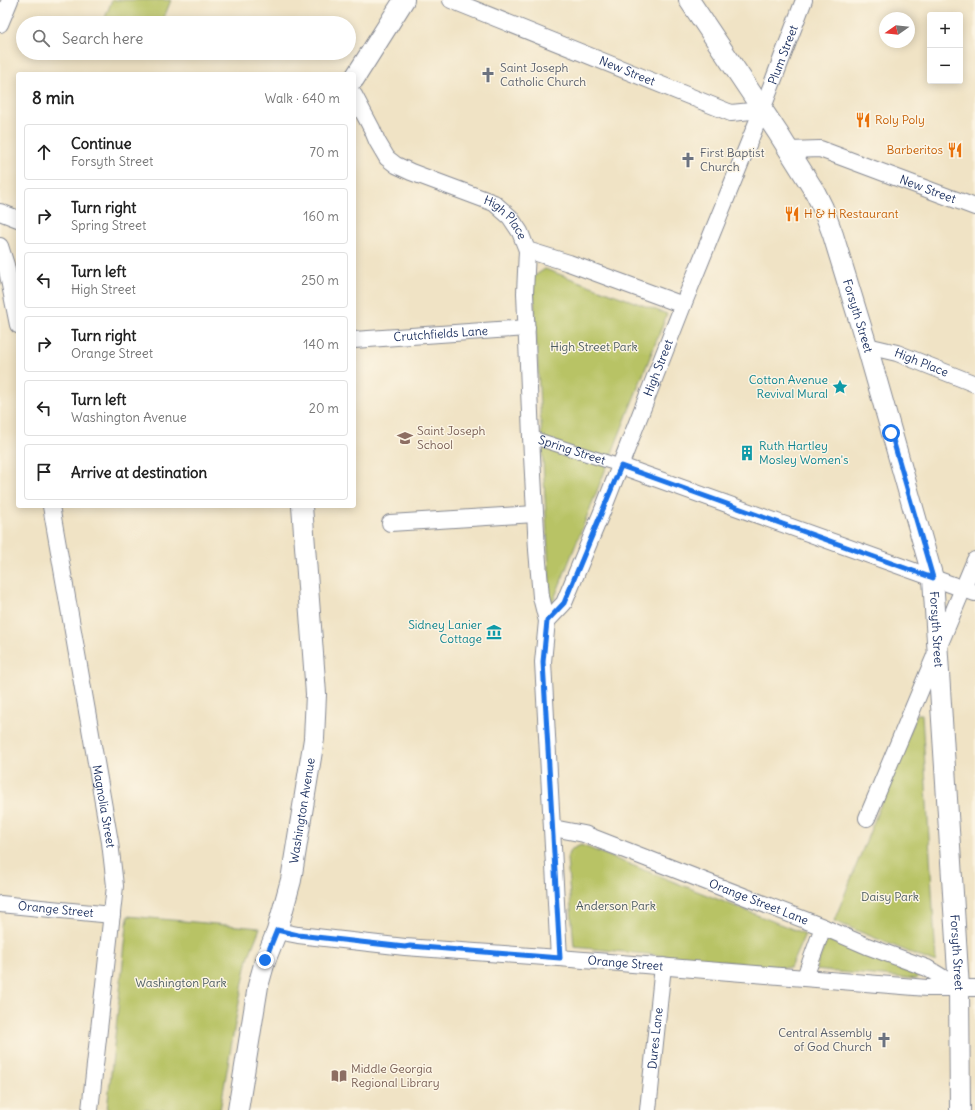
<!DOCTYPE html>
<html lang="en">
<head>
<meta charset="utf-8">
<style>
  body { margin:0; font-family:Delius,sans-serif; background:#f6f6f6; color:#222 }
  .controls { position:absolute; right:12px; top:12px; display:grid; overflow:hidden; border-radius:4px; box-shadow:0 2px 10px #0003 }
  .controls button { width:36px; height:36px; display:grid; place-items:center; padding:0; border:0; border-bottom:1px solid #e0e0e0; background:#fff; color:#222; font:20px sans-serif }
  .compass { position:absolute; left:879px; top:12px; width:36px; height:36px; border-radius:50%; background:#fff; box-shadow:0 2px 10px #0003; rotate:256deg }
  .stop { position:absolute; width:12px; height:12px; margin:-9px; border:3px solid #1a73e8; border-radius:50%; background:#fff }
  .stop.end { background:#1a73e8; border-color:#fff; box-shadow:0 1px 4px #0008 }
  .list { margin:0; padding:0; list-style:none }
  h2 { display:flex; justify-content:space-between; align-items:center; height:52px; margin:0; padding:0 16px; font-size:17px }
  h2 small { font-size:13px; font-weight:400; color:#767676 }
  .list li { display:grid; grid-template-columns:26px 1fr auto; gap:12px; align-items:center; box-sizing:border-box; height:56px; margin:0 8px 8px; padding:0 8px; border:1px solid #e0e0e0; border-radius:4px }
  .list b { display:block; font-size:15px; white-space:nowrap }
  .list p { margin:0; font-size:13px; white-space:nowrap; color:#767676 }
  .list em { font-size:13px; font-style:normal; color:#767676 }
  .icon { flex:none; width:22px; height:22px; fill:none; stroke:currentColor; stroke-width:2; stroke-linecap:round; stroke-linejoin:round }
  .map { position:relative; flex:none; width:975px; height:1110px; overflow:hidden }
  .search { position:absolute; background:#fff; box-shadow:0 2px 10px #0003; left:16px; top:16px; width:340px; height:44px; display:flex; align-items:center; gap:10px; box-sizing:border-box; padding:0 14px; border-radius:22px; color:#767676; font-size:15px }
  .panel { position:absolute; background:#fff; box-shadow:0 2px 10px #0003; left:16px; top:72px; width:340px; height:436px; border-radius:4px }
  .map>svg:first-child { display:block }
</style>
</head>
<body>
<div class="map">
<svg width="975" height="1110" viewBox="0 0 975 1110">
  <rect width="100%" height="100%" fill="#fcf5e5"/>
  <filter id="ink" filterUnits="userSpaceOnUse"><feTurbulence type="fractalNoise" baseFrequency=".025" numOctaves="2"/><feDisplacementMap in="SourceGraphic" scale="8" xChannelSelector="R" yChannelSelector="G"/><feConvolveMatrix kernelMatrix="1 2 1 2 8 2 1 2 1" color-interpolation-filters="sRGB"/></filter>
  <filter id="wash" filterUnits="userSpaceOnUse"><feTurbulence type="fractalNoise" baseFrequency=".012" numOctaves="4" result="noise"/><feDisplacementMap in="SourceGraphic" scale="16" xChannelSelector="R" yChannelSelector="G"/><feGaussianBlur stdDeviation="0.9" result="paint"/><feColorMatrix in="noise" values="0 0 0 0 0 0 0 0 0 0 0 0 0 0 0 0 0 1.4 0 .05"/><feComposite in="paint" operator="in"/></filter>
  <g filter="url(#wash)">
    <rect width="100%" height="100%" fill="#f0e3c5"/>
    <g fill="#b8c365" stroke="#6a7962">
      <path d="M112,0h59l-9,23h-59z"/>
      <path d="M545,269l122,45 -116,293 -18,-330z"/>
      <path d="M917,714h5l14,247 -3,1 -99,-41z"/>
      <path d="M581,845l224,89 -15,34 -216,-21 -7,-89 3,-8z"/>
      <path d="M128,916l132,12 -12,30 -11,55 -17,97h-113z"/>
      <path d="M827,940l91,36 -1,3 -102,-9z"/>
    </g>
  </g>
  <g filter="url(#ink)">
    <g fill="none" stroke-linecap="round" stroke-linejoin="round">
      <defs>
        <g id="pedestrian">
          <path id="s1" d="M531,437l90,29"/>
        </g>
        <g id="minor">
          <path id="s2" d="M451,0l280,113 31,-3"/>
          <path d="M0,24l10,-24"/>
          <path id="s3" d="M354,95l18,34 5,12 10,17 9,7 15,7 83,31 16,14 10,15 7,18 42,13 114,42"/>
          <path id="s4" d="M789,150l31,-1 155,58"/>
          <path d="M0,212l18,7"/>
          <path d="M0,246l6,19 12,60"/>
          <path d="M527,250l-2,43 6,144 6,113 4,47 6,24 -4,41 16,296"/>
          <path id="s5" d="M354,340l173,-12"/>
          <path id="s6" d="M867,346l30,7 78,31"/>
          <path d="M621,466l354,127"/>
          <path id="s7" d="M51,506l59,336 5,44 -25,224"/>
          <path d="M390,523l145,-9"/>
          <path id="s8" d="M547,621l17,-18 40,-96 79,-202 79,-195 42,-110"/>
          <path d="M867,818l108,-258"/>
          <path id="s9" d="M553,828l31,6 239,93 44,19 60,22 31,19"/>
          <path id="s10" d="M0,904l112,11"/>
          <path id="s11" d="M277,931l21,4 107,12 154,11 368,30h48"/>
          <path d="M805,977l18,-50"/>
          <path id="s12" d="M648,1110l15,-144"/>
        </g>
        <g id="tertiary">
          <path id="s13" d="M689,0l89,133 37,59 8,16 10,27 34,111 66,232 26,410 1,122"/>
          <path d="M354,79l50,-79"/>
          <path id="s14" d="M238,1110l20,-124 7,-25 12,-30 14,-51 23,-141 2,-45 -14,-188"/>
        </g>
      </defs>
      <use href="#pedestrian" stroke="#868992" stroke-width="14"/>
      <use href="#minor" stroke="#868992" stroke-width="18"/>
      <use href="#tertiary" stroke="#868992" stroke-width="22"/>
      <use href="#pedestrian" stroke="#fff" stroke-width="12"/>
      <use href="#minor" stroke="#fff" stroke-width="16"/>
      <use href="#tertiary" stroke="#fff" stroke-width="20"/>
    </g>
  </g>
  <g fill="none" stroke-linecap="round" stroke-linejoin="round" filter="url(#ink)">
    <path stroke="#1a73e8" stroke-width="5" d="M265,960l12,-30 21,5 107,12 5,-1 150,12 -17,-296 4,-41 17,-18 57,-137 312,112 -42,-145"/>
  </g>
  <defs>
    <symbol id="church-bare" viewBox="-9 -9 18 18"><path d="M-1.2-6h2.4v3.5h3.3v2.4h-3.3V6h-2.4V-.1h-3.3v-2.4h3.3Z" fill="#6b7280" stroke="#fcf5e5" stroke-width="2.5" paint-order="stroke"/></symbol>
    <symbol id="restaurant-bare" viewBox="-9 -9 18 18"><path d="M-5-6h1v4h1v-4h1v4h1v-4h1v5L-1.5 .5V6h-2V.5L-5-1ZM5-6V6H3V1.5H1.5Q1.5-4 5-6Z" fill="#e8710a" stroke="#fcf5e5" stroke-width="2.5" paint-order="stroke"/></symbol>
    <symbol id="sight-bare" viewBox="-9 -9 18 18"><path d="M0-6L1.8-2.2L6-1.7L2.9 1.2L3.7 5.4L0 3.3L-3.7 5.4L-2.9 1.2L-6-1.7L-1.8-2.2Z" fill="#0f9aa8" stroke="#fcf5e5" stroke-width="2.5" paint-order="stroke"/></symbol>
    <symbol id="school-bare" viewBox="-9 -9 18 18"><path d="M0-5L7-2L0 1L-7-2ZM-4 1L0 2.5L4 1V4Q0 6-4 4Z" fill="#8d6e63" stroke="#fcf5e5" stroke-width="2.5" paint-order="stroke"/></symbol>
    <symbol id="building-bare" viewBox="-9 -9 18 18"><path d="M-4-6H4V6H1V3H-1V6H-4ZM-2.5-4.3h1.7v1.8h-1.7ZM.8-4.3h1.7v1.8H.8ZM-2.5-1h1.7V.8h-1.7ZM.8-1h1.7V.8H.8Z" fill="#0f9aa8" stroke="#fcf5e5" stroke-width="2.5" paint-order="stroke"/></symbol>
    <symbol id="museum-bare" viewBox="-9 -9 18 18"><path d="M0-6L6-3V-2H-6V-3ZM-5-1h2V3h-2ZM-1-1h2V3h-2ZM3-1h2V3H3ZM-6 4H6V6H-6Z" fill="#0f9aa8" stroke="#fcf5e5" stroke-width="2.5" paint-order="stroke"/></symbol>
    <symbol id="library-bare" viewBox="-9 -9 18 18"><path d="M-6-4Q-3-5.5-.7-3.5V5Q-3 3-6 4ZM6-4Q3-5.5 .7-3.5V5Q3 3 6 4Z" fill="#8d6e63" stroke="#fcf5e5" stroke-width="2.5" paint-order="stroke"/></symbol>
  </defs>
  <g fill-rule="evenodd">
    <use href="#church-bare" x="477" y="64" width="22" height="22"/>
    <use href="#restaurant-bare" x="852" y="109" width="22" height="22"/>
    <use href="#restaurant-bare" x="944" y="139" width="22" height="22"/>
    <use href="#church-bare" x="677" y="149" width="22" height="22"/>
    <use href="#restaurant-bare" x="781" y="203" width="22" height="22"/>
    <use href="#sight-bare" x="829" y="376" width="22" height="22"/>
    <use href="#school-bare" x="394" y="427" width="22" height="22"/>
    <use href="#building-bare" x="736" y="442" width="22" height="22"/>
    <use href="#museum-bare" x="483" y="621" width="22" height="22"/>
    <use href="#church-bare" x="873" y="1029" width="22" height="22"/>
    <use href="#library-bare" x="328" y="1065" width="22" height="22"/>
  </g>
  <g text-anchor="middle" stroke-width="3" stroke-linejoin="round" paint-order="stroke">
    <g font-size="12" fill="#1b2f5e" stroke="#fcf5e5">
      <text dy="4" stroke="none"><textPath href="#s8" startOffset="615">Plum Street</textPath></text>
      <text dy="4" stroke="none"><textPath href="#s2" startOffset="190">New Street</textPath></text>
      <text dy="4" stroke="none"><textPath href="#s4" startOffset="146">New Street</textPath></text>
      <text dy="4" stroke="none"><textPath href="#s3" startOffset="206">High Place</textPath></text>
      <text dy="4" stroke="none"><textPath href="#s13" startOffset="361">Forsyth Street</textPath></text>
      <text dy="4" stroke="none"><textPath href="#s5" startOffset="87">Crutchfields Lane</textPath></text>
      <text dy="4" stroke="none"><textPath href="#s6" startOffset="57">High Place</textPath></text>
      <text dy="4" stroke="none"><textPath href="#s8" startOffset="278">High Street</textPath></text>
      <text dy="4" stroke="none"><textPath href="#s1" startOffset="43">Spring Street</textPath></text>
      <text dy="4" stroke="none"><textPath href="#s13" startOffset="685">Forsyth Street</textPath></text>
      <text dy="4" stroke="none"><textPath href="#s7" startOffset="305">Magnolia Street</textPath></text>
      <text dy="4" stroke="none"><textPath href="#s14" startOffset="307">Washington Avenue</textPath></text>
      <text dy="4" stroke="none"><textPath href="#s9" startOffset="219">Orange Street Lane</textPath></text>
      <text dy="4" stroke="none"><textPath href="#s10" startOffset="56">Orange Street</textPath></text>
      <text dy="4" stroke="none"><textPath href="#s13" startOffset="1009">Forsyth Street</textPath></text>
      <text dy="4" stroke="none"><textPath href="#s11" startOffset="350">Orange Street</textPath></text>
      <text dy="4" stroke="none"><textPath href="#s12" startOffset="72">Dures Lane</textPath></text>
    </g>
    <g font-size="12" fill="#5b616d" stroke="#fcf5e5" text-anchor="start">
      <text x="500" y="72">Saint Joseph<tspan x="500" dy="14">Catholic Church</tspan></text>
      <text x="700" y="157">First Baptist<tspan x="700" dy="14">Church</tspan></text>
      <text x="872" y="1037" text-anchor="end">Central Assembly<tspan x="872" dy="14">of God Church</tspan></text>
    </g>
    <g font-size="12" fill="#c56008" stroke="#fcf5e5" text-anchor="start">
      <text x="875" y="124">Roly Poly</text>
      <text x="943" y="154" text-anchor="end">Barberitos</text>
      <text x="804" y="218">H &amp; H Restaurant</text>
    </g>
    <g font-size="12" fill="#4a5b60" stroke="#fcf5e5">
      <text x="594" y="351">High Street Park</text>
      <text x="890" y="901">Daisy Park</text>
      <text x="616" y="910">Anderson Park</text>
      <text x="181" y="987">Washington Park</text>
    </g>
    <g font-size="12" fill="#0d838f" stroke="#fcf5e5" text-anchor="end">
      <text x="828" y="384">Cotton Avenue<tspan x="828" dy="14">Revival Mural</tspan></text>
      <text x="759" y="450" text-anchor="start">Ruth Hartley<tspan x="759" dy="14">Mosley Women's</tspan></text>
      <text x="482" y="629">Sidney Lanier<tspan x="482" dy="14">Cottage</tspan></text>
    </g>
    <g font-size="12" fill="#785e54" stroke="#fcf5e5" text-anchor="start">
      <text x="417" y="435">Saint Joseph<tspan x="417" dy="14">School</tspan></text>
      <text x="351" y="1073">Middle Georgia<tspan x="351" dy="14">Regional Library</tspan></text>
    </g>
  </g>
</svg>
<div class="controls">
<button>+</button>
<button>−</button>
</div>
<svg class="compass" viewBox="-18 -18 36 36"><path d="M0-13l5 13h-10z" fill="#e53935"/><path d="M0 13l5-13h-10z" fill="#767676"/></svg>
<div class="stop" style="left:891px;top:433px"></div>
<div class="stop end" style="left:265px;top:960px"></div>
<div class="search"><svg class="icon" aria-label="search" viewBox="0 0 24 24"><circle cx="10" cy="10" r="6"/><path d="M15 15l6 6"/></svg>Search here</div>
<section class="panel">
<h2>8 min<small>Walk · 640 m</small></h2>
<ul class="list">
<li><svg class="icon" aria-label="ahead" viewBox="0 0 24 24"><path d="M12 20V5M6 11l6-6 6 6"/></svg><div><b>Continue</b><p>Forsyth Street</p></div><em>70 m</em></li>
<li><svg class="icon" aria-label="right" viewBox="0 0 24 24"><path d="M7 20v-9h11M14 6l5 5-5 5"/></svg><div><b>Turn right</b><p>Spring Street</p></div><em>160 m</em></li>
<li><svg class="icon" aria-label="left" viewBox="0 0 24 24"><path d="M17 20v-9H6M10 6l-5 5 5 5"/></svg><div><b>Turn left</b><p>High Street</p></div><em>250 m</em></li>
<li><svg class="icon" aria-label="right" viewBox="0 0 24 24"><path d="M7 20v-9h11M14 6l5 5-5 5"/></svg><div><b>Turn right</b><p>Orange Street</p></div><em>140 m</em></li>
<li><svg class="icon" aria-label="left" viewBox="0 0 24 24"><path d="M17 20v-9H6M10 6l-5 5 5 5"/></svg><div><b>Turn left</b><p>Washington Avenue</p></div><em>20 m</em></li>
<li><svg class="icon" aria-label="arrive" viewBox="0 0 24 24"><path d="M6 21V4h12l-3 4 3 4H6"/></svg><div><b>Arrive at destination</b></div></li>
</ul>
</section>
</div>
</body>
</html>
